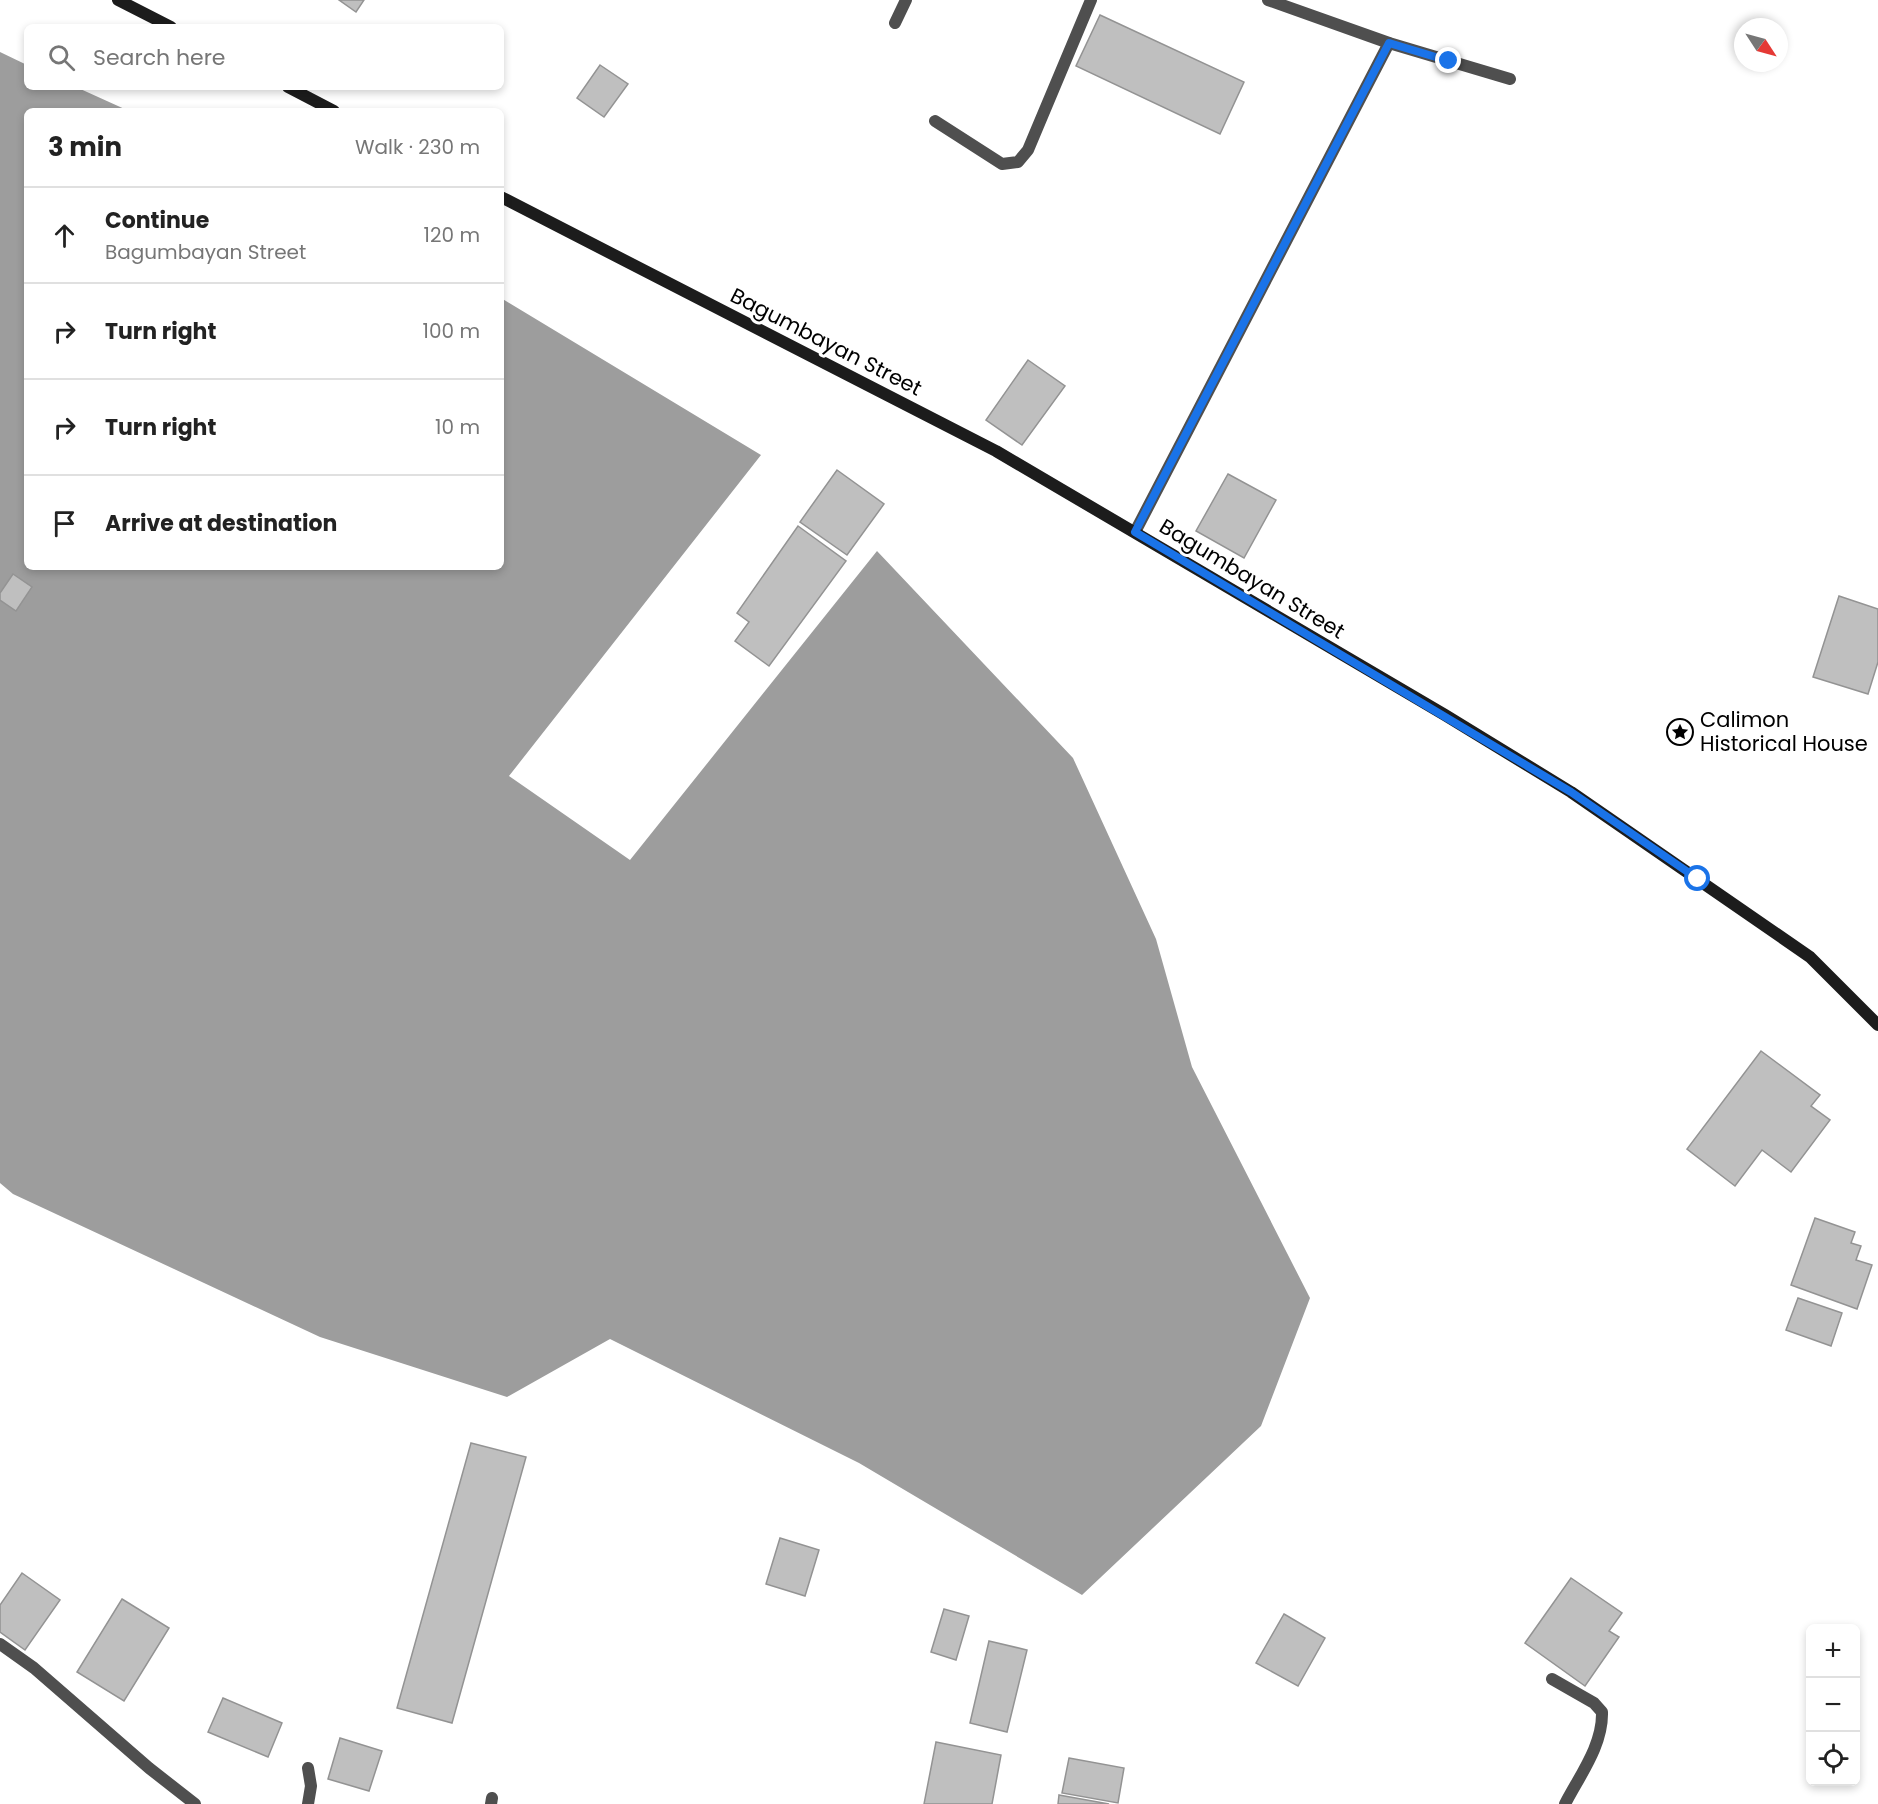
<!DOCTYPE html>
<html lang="en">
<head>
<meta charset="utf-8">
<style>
  body { margin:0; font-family:Poppins,sans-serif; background:#f2f2f2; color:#222 }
  .controls { position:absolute; right:18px; bottom:18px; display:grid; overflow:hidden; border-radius:9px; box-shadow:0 3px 9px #0003 }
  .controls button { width:54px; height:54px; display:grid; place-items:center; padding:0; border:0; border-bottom:2px solid #e0e0e0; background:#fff; color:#222; font:30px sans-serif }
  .compass { position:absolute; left:1734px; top:18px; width:54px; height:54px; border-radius:50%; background:#fff; box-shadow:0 3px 9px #0003; rotate:126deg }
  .stop { position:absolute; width:18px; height:18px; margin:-14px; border:4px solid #1a73e8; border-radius:50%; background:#fff }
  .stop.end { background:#1a73e8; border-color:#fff; box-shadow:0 2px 6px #0008 }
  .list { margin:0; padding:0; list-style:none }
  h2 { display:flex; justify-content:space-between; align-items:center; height:78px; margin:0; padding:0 24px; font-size:26px }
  h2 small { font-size:20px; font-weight:400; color:#767676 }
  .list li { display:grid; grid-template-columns:39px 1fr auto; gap:18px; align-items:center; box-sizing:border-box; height:96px; padding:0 24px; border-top:2px solid #e0e0e0 }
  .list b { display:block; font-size:22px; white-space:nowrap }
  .list p { margin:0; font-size:20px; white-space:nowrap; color:#767676 }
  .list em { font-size:20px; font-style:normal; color:#767676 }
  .icon { flex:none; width:33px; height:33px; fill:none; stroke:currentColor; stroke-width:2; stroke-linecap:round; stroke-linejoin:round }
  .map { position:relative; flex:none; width:1878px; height:1804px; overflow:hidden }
  .search { position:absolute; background:#fff; box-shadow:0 3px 9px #0003; left:24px; top:24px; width:480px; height:66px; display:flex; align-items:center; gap:15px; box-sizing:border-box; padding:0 21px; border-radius:9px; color:#767676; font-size:22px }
  .panel { position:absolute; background:#fff; box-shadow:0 3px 9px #0003; left:24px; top:108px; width:480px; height:462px; border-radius:9px }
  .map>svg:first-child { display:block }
</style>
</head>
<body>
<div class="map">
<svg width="1878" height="1804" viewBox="0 0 1878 1804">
  <rect width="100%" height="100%" fill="#fff"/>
  <path fill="#9d9d9d" d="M0,52l27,13v22h49l53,24h-102v456h474v-269l260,157 -252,321 121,84 247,-309 196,207 83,181 36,128 118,231 -49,128 -179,169 -223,-132 -249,-124 -103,58 -187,-60 -307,-143 -13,-11z"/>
  <g fill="#bfbfbf" stroke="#939393" stroke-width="1.5">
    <path d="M339,0h25l-8,12z"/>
    <path d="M1100,15l144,67 -24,52 -144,-68z"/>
    <path d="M600,65l28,19 -24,33 -27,-19z"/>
    <path d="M1028,360l37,26 -43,59 -36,-25z"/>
    <path d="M837,470l47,34 -37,51 -47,-33z"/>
    <path d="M1228,474l48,26 -32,58 -48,-27z"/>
    <path d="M798,526l48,35 -77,105 -34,-25 14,-19 -12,-9z"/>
    <path d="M13,574l19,13 -16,24 -16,-11v-7z"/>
    <path d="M1839,596l39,13v53l-10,32 -55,-17z"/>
    <path d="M1761,1051l59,44 -9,11 19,14 -39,52 -29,-22 -27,36 -48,-37z"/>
    <path d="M1815,1218l40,14 -4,11 10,3 -5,14 16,5 -15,44 -66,-24z"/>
    <path d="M1798,1298l44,15 -11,33 -45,-16z"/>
    <path d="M471,1443l55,14 -74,266 -55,-15z"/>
    <path d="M780,1538l39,12 -14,46 -39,-12z"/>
    <path d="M22,1573l38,27 -35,50 -25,-18v-27z"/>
    <path d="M1571,1578l51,35 -13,18 10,6 -34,49 -60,-43z"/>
    <path d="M122,1599l47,29 -45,73 -47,-29z"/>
    <path d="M944,1609l25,7 -13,44 -25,-8z"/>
    <path d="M1284,1614l41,24 -27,48 -42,-23z"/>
    <path d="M989,1641l38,9 -20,82 -37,-9z"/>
    <path d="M223,1698l59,25 -14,34 -60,-25z"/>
    <path d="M340,1738l42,13 -13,40 -41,-12z"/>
    <path d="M936,1742l65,13 -9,49h-68z"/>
    <path d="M1069,1758l55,10 -6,35 -56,-10z"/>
    <path d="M1059,1795l50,9h-51z"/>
  </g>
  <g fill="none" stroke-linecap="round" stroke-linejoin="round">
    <g stroke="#4f4f4f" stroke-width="12">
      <path d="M308,1804l3,-18 -3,-18"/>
      <path d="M491,1804l1,-6"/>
    </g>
    <g stroke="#4f4f4f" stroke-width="12">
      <path d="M1268,0l121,43 121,36"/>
      <path d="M895,23l11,-23"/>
      <path d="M935,121l67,43 16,-2 10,-12 63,-150"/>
      <path d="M1135,532l254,-489"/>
      <path d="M0,1644l34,24 115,100 46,36"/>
      <path d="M1552,1679l42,24 8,9c1,33 -22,63 -37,92"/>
    </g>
    <g stroke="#1c1c1c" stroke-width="12">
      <path d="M118,0l53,27"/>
      <path d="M288,87l46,24"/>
      <path d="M501,197l495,254 449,264 126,77 239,165 68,68"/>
    </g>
  </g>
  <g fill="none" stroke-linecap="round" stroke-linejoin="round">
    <path stroke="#1a73e8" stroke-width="8" d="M1449,61l-60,-18 -254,489 436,260 127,87"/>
  </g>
  <defs>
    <symbol id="sight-ring" viewBox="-11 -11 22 22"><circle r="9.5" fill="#fff" stroke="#000" stroke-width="1.5"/><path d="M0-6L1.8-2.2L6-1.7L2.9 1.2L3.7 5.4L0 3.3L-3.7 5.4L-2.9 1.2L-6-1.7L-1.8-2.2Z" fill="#000"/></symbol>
  </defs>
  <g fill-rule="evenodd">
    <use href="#sight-ring" x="1665" y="717" width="30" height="30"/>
  </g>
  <g text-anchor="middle" stroke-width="6" stroke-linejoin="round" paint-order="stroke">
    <g font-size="21" fill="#000" stroke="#fff">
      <text transform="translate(826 342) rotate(27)" y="7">Bagumbayan Street</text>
      <text transform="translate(1252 579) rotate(31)" y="7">Bagumbayan Street</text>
    </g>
    <g font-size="21" fill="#000" stroke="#fff" text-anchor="start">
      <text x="1700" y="727">Calimon<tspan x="1700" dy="24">Historical House</tspan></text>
    </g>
  </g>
</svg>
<div class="controls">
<button>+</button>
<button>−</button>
<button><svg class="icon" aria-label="locate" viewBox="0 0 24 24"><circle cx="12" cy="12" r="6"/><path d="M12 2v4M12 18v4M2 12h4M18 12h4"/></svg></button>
</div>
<svg class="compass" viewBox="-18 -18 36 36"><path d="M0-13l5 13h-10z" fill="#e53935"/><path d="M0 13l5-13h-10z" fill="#767676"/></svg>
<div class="stop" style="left:1698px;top:879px"></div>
<div class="stop end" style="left:1449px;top:61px"></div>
<div class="search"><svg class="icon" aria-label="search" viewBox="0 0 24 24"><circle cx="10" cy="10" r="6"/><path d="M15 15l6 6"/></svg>Search here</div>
<section class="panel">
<h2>3 min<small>Walk · 230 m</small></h2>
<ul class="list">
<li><svg class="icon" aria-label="ahead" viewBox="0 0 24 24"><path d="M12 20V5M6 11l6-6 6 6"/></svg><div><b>Continue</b><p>Bagumbayan Street</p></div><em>120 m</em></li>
<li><svg class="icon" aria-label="right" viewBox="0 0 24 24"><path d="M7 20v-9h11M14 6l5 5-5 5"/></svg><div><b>Turn right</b></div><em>100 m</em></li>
<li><svg class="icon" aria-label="right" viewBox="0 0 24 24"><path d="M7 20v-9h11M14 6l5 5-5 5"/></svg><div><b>Turn right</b></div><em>10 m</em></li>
<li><svg class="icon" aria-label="arrive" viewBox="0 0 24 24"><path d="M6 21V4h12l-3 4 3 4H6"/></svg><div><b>Arrive at destination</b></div></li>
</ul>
</section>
</div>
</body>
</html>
